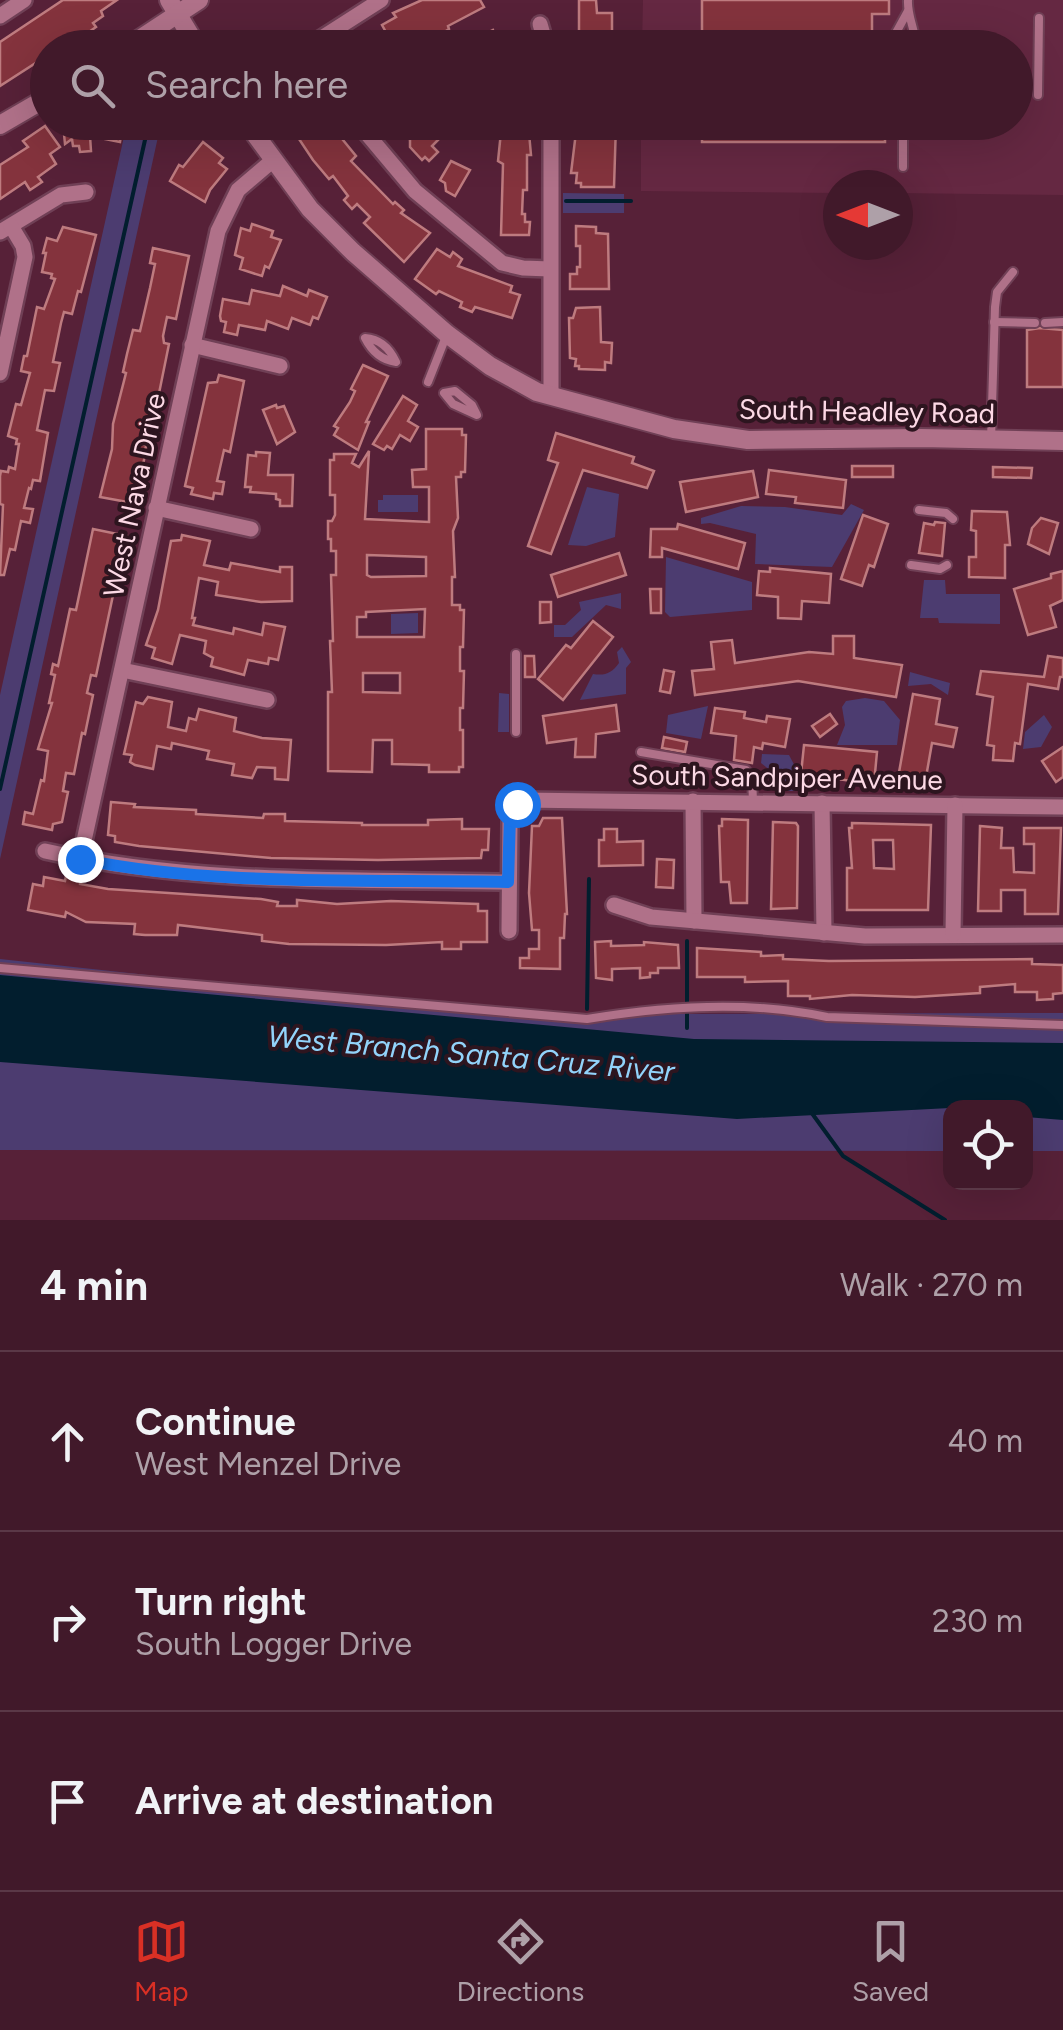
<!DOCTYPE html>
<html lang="en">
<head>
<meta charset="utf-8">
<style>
  body { margin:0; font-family:Figtree,sans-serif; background:#4c2636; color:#f1f3f6 }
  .controls { position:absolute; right:30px; bottom:30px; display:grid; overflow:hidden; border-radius:20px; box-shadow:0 10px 40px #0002 }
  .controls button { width:90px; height:90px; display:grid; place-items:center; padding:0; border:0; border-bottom:2px solid #5a3847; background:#41192a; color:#f1f3f6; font:50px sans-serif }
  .compass { position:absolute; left:823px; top:170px; width:90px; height:90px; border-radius:50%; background:#41192a; box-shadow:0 10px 40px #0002; rotate:270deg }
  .stop { position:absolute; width:30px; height:30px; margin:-22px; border:8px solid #1a73e8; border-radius:50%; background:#fff }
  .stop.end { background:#1a73e8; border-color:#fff; box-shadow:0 2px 10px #0008 }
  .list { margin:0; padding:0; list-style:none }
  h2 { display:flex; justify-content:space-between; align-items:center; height:130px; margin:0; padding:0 40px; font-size:42px }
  h2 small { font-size:32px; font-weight:400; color:#aea0a8 }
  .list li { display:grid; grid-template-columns:65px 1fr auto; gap:30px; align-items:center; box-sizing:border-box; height:180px; padding:0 40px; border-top:2px solid #5a3847 }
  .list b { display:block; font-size:38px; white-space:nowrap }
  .list p { margin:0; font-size:32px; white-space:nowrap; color:#aea0a8 }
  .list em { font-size:32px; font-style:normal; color:#aea0a8 }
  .icon { flex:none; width:55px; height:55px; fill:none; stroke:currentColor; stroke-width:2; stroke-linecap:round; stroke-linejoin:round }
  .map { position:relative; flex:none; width:1063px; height:1220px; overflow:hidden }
  .search { position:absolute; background:#41192a; box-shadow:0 10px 40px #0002; left:30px; right:30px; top:30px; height:110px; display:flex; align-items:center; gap:25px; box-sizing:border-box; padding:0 35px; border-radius:55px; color:#aea0a8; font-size:38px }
  .sheet { height:670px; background:#41192a }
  nav { display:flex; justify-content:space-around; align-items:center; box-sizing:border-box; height:140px; border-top:2px solid #5a3847; background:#41192a; font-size:28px; color:#aea0a8 }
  nav a { display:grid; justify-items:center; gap:5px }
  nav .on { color:#d93025 }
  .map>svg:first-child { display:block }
</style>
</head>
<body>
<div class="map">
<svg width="1063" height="1220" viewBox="0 0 1063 1220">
  <rect width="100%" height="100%" fill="#572138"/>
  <path fill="#652842" d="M643,0h420v195l-165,-2v-8h-60v8l-197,-2v-68l375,-1v-74l-374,-1z"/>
  <g fill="#4c3c70">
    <path d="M127,123h34l-161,736v-164z"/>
    <path d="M563,193l61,1v19h-61z"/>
    <path d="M587,487l32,7 -4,43 -29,9 -18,-1z"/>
    <path d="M383,495h35v17h-40v-12h5z"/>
    <path d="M851,504l13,6 -32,57 -77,-3 1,-30 -46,-11 -9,1v-6l40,-12 44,1 57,8z"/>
    <path d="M666,557l86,25v28l-82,7 -5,-5z"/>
    <path d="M924,580h21l1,14h54v30l-61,-1 -1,-5h-18z"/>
    <path d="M621,593v16l-15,-4 -34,32h-18v-12h11l16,-15 -2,-8z"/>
    <path d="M418,613v20l-27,1v-20z"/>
    <path d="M622,647l9,15 -5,6v26l-46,6 13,-26c12,2 19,-1 26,-11l-2,-11z"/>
    <path d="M910,672l40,11 -2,12 -17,-11 -23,2z"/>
    <path d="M499,693l10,1v38h-11z"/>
    <path d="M865,698l19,3 16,19 -3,25h-60l8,-20 -3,-18 4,-6z"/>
    <path d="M708,706l-7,33 -35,-6 2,-18z"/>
    <path d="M1044,715l8,12 -11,20 -18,2 2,-17z"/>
    <path d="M762,754l27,1 19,36h-25v-10l-22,-18z"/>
    <path d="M0,959l368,40 223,15 472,-1v138h-37v-43h-76v43l-950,-1z"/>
  </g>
  <path fill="#021e2e" d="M0,975l694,64 369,4v77l-37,-3v-9h-76l-213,11 -737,-57z"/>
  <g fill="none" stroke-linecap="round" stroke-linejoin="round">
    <g stroke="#021e2e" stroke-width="4">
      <path d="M215,34l7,-1 19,15"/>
      <path d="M566,201h65"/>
      <path d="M0,789l149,-667"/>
      <path d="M587,1009l2,-130"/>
      <path d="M687,1028v-87"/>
      <path d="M811,1112l32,44 102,64"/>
    </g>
  </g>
  <g fill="#84333d" stroke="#be7b7f" stroke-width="2.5" fill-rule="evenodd">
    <path d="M63,0h54l-16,11 2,5 -10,7 3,4 -20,14 -3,-3 -16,10h-9v7l-48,31v-44z"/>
    <path d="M422,0h58l4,7 -36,19 1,3 -30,19h-24l-13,-23 14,-8 -3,-4z"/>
    <path d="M579,0h17l1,13h15v27h-33z"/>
    <path d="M702,0h187v14h-17v34h-170z"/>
    <path d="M493,30l4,8 4,-2 5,12h-29l-4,-8z"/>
    <path d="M100,122h23l-3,20 -30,-6 1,15 -11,1 -1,-6h-6l-1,-7 -7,5 -2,-20 15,-1 1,4z"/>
    <path d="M299,122h43l-8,7 22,27 -5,5 42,43 2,-2 9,8 -3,3 29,20 -26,29 -40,-39 6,-6 -13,-13 -5,5 -8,-9 4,-4 -15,-20 -4,3 -16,-19 -18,-27 7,-6z"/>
    <path d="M395,122h38l5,6 -6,6 6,6 -6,6 6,6 -9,9 -4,-4 -3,3 -12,-13v-7z"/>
    <path d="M502,122h26l3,33h-4v35h-4l-1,24h3v8h5l-1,13h-28l2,-71 -5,-3z"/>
    <rect x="702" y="122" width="183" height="20"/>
    <path d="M577,124h39l-2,63h-33v-4h-5l1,-10h-6z"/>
    <path d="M45,126l15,21 -10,7 6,10 -18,13 4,5 -12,8 -5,-8 -25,17v-34l28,-18 -5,-6z"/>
    <path d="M203,142l20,16 -4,5 8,6 -17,21 -5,12 -35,-21 9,-16 4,2z"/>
    <path d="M451,161l19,9 -15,26 -9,-5 -1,-8 -5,-3z"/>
    <path d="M252,224l21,7 -2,6 10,3 -12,28 -4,-2 -3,10 -22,-7 3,-11 -8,-3 6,-27 9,3z"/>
    <path d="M576,226l20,1v6l12,1 1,55h-39v-15h7v-7h3v-21h-4z"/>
    <path d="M63,227l33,8 -15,57 -3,-1 -6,23 -8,-2 -3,11 -8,39 7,1 -6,28 -9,-1 -8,40 11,3 -8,48 -7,-1 -2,9 -2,-1 -5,20 9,1 -3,14 -9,-2 -6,29 -5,-1 -6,26h-4l3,-70 -3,-1v-28l1,-5 7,1 1,-5 6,2 4,-25h-3l1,-5 -9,-3 8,-32 5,1 9,-32 -9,-2 3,-15h3l10,-49 7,2 11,-30 -4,-1 1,-4 -10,-2 4,-19h-3l4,-15 10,3z"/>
    <path d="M153,248l36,8 -13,63 -9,-2 -4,19 1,7 5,1 -16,79 -8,2 -4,19 5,1 -2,15 -11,43 -33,-6 12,-48 1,-25 13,-51 -3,-1 4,-18 6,-24 7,1 10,-43 5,-24 -5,-1z"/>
    <path d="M437,249l13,8 3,-5 9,7 -4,7 54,20 -2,6 10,3 -8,23 -37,-11 -3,5 -12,-5 2,-5 -23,-11 -3,3 -21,-15z"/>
    <path d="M283,286l24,10 2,-6 18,7 -9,22 -5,-2 -3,8 -18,-7 -4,11 -21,-8 -2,9 -26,-5 -2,10 -13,-3 2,-10 -5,-1 -1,-5 3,-17 26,5 3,-14 28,6z"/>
    <path d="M600,307l1,35 11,1 -1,20 -6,-1v8l-26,-1v-3h-4l1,-7 -6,-1 -1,-40h4l3,-10z"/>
    <path d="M1040,328l23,2v57h-36v-57z"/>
    <path d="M363,365l25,11 -22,46h3l-11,28 -24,-15 4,-7 -4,-2 16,-24 5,-11 -4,-2z"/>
    <path d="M219,375l25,6 -14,71 -6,-2 -7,31 7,1 -2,12 -8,-1 -1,6 -22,-5 2,-6 -8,-2 23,-103 9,-1z"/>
    <path d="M403,396l14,9 -9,16 10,6 -8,14 -10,-6 -8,14 -5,-3 -3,4 -11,-6z"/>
    <path d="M276,405l1,3 7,-2 11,26 -18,12 -14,-34z"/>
    <path d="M426,429h36v6h4l-1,37h-4v5h-5l2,41 -5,13 2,46h-3v28h8v5h4l-1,37h-3v24h4l-1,37h-3v22h3v37h-4v5h-30v-7l-37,-1v-24h-19l-1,32 -44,-1v-79h4l-2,-51h3l-2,-66h5v-24h-5v-12h-3v-18h4l3,-6v-20h-5v-35h4v-6h22l-4,9 7,4 10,-16 -4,68 64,3v-35h-16l-1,-17 14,-1zM367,555l59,2v19l-55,1 -4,-2zM425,609l-1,28h-67v-20h9v-5zM363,673h37v20l-37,-1z"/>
    <path d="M556,433l78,24 -2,6 22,8 -7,17 -64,-18 -32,84 -23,-8 30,-83 -10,-3z"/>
    <path d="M256,452l14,1 -2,22h25l-1,31h-12v-6l-4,-1v-5l-26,-2 1,-5h-6l3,-32 8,1z"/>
    <rect x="852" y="466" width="41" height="11"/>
    <path d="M993,467l39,1 -1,10 -38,-1z"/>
    <path d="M769,470l77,10 -3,28 -48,-5 1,-6 -30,-3z"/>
    <path d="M753,471l5,26 -72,15 -6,-30z"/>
    <path d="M972,511l35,1 3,33h-5v33l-36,-1v-20h7v-26l-5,-1z"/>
    <path d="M863,515l25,9 -14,43 -5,-2 -7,21 -21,-7z"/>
    <path d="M1041,518l17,5 -9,31 -21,-10 4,-16z"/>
    <path d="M935,522l10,1 -3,33 -23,-3 5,-30 10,2z"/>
    <path d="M678,524l67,19 -7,26 -76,-21v9h-12l1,-28h26z"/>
    <path d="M93,529l34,7 -2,11 -3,-1 -4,21 4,1 -3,14 -3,-1 -20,95 -5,-1 -4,18 6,2 -8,39 -3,-1 -8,41 -8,-1 -3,18 5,1 -6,30 -9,2 -1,6 -29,-6 2,-12 8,2 8,-34 3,1 4,-30 -10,-2 14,-46h-3l6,-28 -4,-1 2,-10 5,2 12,-57 6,1z"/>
    <path d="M182,535l28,6 -6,24 25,5 2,-7 49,9v-5h12v34l-31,1 -45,-7 2,-13 -19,-4 -7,40h3l-2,7 40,9 1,-6 28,7 2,-12 21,4 -7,33 -9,-2 -1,6 -20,-4 -4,15 -33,-9 2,-8 -9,-5 2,-12 -26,-6 -8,29 -20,-6 3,-10 -9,-3 12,-35 13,-69 10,-1z"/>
    <path d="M619,553l7,22 -68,22 -7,-22z"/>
    <path d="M770,568l61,6 -2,29 -27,-2 -1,18 -23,-1v-21l-21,-2 2,-24 11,1z"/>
    <path d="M1063,571v29l-13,6 6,21 -28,8 -14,-46 37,-11v-4z"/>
    <path d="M650,589h11v24h-10z"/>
    <path d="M540,602h11v20l-11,1z"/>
    <path d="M593,621l20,16 -50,63 -25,-21 28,-34 5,3z"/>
    <path d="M833,636h21v22l48,7 -6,32 -98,-16 -103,14 -3,-24 22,-2 -3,-27 21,-2 3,23 74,-11 24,2z"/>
    <path d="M525,656h9l1,21h-10z"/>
    <path d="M1048,656l15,2v19h-3l-2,12 -30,-5 -8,60 -5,-1 -2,18 -20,-1 1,-14 -7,-1 6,-48 -16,-3 4,-23 63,6z"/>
    <path d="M664,670l10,2 -4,21 -10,-2z"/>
    <path d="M913,694l27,5 -4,25 21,4 -4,19 -21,-4 -7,40 -27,-5z"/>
    <path d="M148,697l24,5 -4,25 18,4 3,-13 7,2 3,-11 37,9 -2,13 28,7 29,2 -3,40 -13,-1v-11l-18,-1 -5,11 -20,-3 2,-11 -27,-5 2,-8 -37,-8 -1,6 -14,-3 -4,23 -18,-4 -5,-3 2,-7 -8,-1 12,-52 7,2z"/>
    <path d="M616,705l3,26 -23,3 -1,23h-20l1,-18 -29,4 -4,-27z"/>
    <path d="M715,708l30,4 -1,6 22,4 1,-6 23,3 -5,28 -22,-4 -1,6 -8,-2 -2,16 -18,-3 2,-24 -25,-3z"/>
    <path d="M830,714l7,10 -17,13 -8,-11z"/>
    <path d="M664,737l23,5 -2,10 -23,-4z"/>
    <path d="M804,745l73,7 -3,32 -73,-10z"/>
    <path d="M1063,747v30l-7,5 -14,-21z"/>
    <path d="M111,802l24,2 -1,3 62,3v4l67,4 1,-4h21v7l77,2v2h66v-5l34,-1v10h27l-1,21h-6l-1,8 -103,2 -107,-2 -132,-12 -24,-4v-6l-7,-1z"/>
    <path d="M543,818h19l5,96h-2l-1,24h-4v31l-40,-1v-10h9v-9h10v-19h-7l-3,-37 3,-67h7z"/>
    <path d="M722,819l26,1 -1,83h-16l-2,-21h-8l-2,-56h3z"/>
    <path d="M773,822l23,1 2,3 -1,82 -26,1z"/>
    <path d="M852,823l79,2 -3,85h-81v-42h5l-3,-40h3zM873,840h20l1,29 -20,-1z"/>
    <path d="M980,826l22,2 -1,20h12l1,24 20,1v-29h-10v-16h37l-3,86h-33v-24h-24v21h-23z"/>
    <path d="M604,829h13v13l26,-1v24l-44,1v-26h5z"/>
    <path d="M657,859l17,1 -1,28 -17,-1z"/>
    <path d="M66,876l14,2v6l28,5 153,10 17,3 -1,4h20v-6l40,4 54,-3 87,3v7h9v31h-26v7h-19v-7l-56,3 -97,-1 -27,-3v-6l-84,-10 -1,10h-32l-11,-1 1,-10 -49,-2 -20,-10 -1,5 -37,-7 5,-26 10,2 1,-9 21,4z"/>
    <path d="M611,941v5l33,-1v-3l34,3 1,23h-21v5h-8v4l-10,1v-10l-28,1v11l-16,-2 -1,-36z"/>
    <path d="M697,948l64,4v4l22,-1v4l46,2 203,-2v5l31,1v28l-10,1v5l-16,1v-8h-22v-8l-35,3v6l-65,4 -63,-2 -42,4v-3h-22v-15l-43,1v-5h-48z"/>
  </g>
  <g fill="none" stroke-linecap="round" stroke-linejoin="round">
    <defs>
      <g id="service">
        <path d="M908,0c-1,17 8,30 8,48"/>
        <path d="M892,40l16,-29"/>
        <path d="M1038,95l1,-77"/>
        <path d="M903,122v45"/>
        <path d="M994,322l41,1"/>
        <path d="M1045,323l18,-1"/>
        <path d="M365,338c15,1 25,11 31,24 -15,-2 -25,-12 -31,-24z"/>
        <path d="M428,382l19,-48"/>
        <path d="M455,391l17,14 5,10 -24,-11 -9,-11z"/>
        <path d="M991,440l4,-133 2,-15 16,-20"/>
        <path d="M919,510l27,3 7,6"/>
        <path d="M911,565l29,4 7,-4"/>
        <path d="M516,654v78"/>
        <path d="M641,752l105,18 6,8 1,23"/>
        <path d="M0,968l587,51c78,-13 162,-19 240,-2l236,8"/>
      </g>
      <g id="minor">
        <path d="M0,16l24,-16"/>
        <path d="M540,24l7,24"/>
        <path d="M306,48l75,-48"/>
        <path d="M357,122l58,69 87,72 21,5 27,1"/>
        <path d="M0,232l61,-37 25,-3"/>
        <path d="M192,345l88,21"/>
        <path d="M0,373l25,-116 -2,-11 -12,-20"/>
        <path d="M551,396v-274"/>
        <path d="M156,508l95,21"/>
        <path d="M122,670l145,30"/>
        <path d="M693,801l1,120"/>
        <path d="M822,803l2,130"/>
        <path d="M45,851c151,34 309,28 463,31"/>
        <path d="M80,859l138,-628 20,-41 34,-29"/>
        <path d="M614,905l37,12 214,19 198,-1"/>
        <path d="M509,931l1,-109 3,-13 9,-9 541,7"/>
        <path d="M953,934l2,-129"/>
      </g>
      <g id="tertiary">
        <path d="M169,0l29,48"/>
        <path d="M126,48l73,-48"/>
        <path d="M246,122l64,87 43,43 94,82 43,32 47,26 137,37 74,11 173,-2 142,3"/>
        <path d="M0,125l48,-28"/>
      </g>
    </defs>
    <use href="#service" stroke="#704056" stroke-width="12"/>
    <use href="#minor" stroke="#704056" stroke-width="20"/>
    <use href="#tertiary" stroke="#704056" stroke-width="22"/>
    <use href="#service" stroke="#b07189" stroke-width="8"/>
    <use href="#minor" stroke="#b07189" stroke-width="15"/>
    <use href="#tertiary" stroke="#b07189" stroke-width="18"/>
  </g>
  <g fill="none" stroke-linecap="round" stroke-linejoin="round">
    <path stroke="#1a73e8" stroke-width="12" d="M80,859c133,28 292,20 428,23l2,-66 7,-12"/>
  </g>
  <g text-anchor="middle" stroke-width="8" stroke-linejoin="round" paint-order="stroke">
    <g font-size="28" fill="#fcd9e5" stroke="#2d151f">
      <text transform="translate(867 411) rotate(1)" y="10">South Headley Road</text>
      <text transform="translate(134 495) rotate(-78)" y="10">West Nava Drive</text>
      <text transform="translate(787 777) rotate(1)" y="10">South Sandpiper Avenue</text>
    </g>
    <g font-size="30" font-style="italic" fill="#92d3fa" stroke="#2d151f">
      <text transform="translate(471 1054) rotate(5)" y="10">West Branch Santa Cruz River</text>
    </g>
  </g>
</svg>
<div class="controls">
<button><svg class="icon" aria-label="locate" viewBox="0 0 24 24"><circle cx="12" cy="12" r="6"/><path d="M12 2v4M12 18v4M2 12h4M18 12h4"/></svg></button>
</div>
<svg class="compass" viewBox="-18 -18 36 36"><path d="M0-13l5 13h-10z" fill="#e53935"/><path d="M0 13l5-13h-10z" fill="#aea0a8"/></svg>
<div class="stop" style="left:517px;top:804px"></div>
<div class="stop end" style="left:80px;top:859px"></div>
<div class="search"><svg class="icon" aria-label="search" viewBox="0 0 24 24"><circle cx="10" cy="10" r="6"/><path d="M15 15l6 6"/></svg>Search here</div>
</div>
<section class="sheet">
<h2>4 min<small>Walk · 270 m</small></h2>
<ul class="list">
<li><svg class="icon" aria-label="ahead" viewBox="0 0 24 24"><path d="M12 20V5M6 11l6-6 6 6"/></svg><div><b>Continue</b><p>West Menzel Drive</p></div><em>40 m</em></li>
<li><svg class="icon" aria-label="right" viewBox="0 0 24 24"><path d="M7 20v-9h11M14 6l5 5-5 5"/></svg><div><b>Turn right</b><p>South Logger Drive</p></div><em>230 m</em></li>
<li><svg class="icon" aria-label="arrive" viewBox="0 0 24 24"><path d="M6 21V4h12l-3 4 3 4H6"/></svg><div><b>Arrive at destination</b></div></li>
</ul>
</section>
<nav>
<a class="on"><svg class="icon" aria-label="map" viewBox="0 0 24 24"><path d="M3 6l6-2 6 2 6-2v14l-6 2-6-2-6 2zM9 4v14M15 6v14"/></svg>Map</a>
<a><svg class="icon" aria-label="directions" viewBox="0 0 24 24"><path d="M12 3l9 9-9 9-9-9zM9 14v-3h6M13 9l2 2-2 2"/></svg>Directions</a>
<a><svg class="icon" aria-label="saved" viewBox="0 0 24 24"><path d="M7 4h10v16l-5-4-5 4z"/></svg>Saved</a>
</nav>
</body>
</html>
